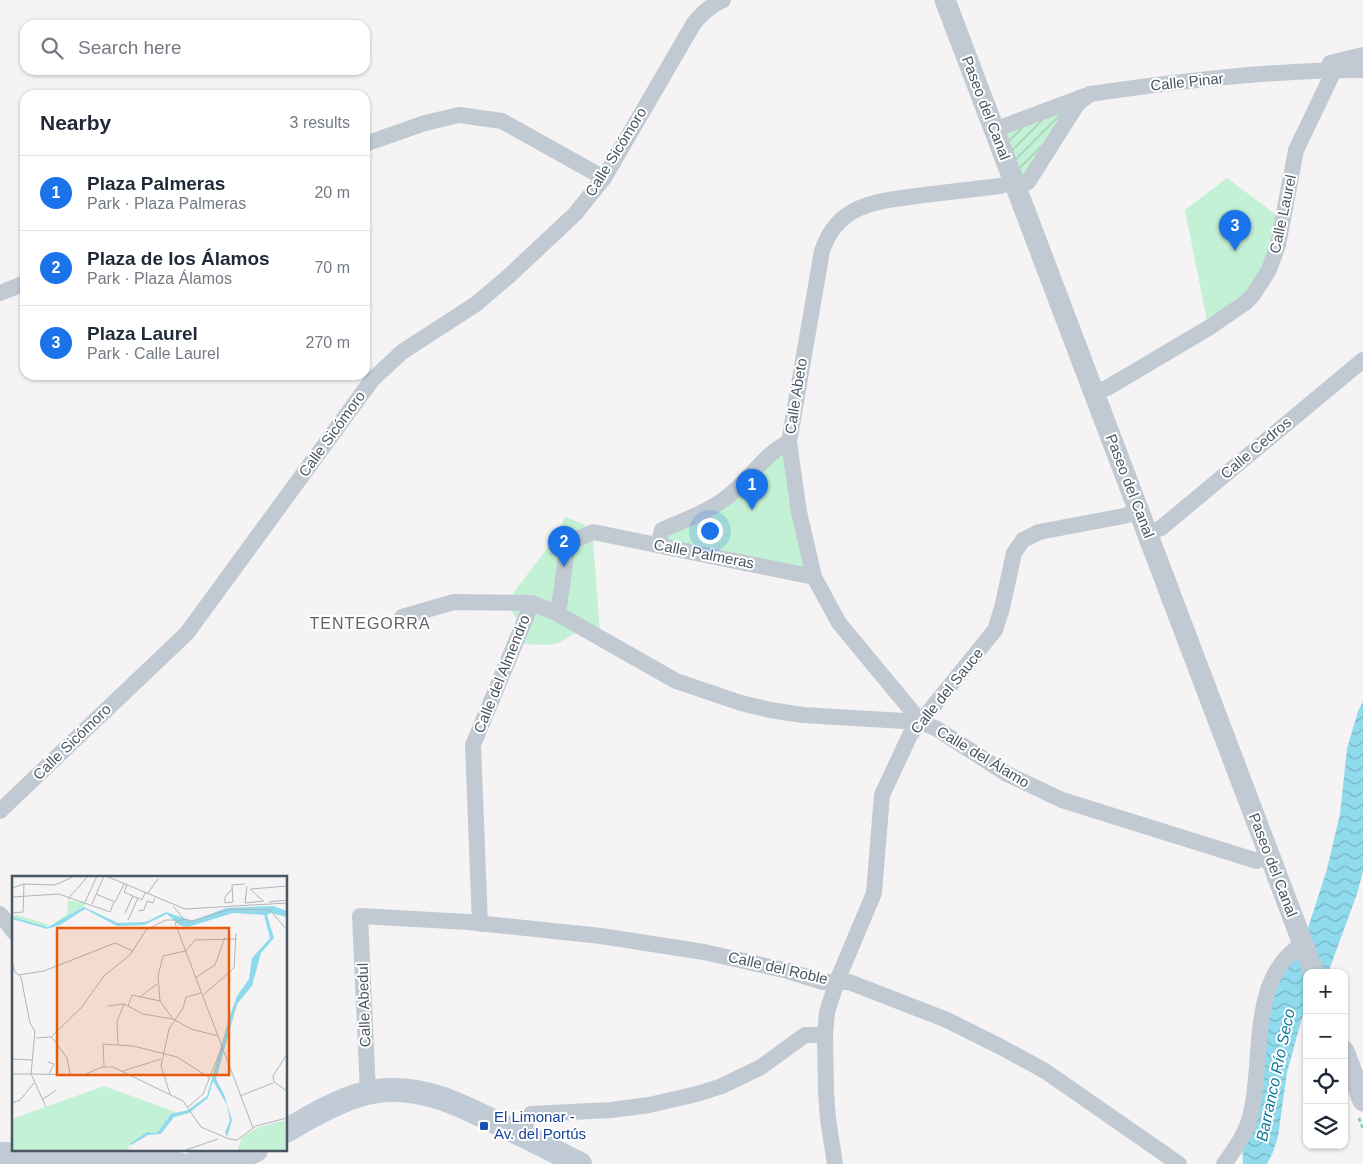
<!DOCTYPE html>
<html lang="en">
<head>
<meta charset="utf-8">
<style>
  body { margin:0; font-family:Helvetica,sans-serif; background:#f2f2f3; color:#1f2937 }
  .controls { position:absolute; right:15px; bottom:15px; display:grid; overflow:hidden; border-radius:10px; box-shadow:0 1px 4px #0004 }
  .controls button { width:45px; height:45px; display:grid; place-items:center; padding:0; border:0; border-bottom:1px solid #e0e1e3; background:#fff; color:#1f2937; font:25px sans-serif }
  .you { position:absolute; left:709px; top:530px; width:18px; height:18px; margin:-12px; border:4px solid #fff; border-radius:50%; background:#1a73e8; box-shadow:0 0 0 8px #1a73e833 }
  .badge { display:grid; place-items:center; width:32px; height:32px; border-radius:50%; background:#1a73e8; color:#fff; font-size:16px; font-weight:700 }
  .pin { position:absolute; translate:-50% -41px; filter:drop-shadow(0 1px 2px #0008) }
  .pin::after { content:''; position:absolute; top:26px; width:18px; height:15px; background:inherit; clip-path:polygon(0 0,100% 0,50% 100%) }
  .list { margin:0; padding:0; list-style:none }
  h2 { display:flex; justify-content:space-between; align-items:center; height:65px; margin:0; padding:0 20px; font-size:21px }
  h2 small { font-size:16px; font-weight:400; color:#747a83 }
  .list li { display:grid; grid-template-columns:32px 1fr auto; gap:15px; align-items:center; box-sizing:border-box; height:75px; padding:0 20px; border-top:1px solid #e0e1e3 }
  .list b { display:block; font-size:19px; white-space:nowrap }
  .list p { margin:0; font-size:16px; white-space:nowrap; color:#747a83 }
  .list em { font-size:16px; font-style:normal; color:#747a83 }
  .icon { flex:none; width:28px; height:28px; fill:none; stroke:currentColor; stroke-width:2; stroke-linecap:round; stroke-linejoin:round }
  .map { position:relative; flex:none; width:1363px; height:1164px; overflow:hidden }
  .search { position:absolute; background:#fff; box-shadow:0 1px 4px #0004; left:20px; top:20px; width:350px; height:55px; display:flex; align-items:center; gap:12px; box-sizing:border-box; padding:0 18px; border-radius:15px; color:#747a83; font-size:19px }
  .panel { position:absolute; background:#fff; box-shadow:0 1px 4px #0004; left:20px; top:90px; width:350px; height:290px; border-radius:15px }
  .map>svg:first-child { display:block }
</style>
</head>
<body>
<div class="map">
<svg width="1363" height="1164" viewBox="0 0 1363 1164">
  <defs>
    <pattern id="garden-furrows" width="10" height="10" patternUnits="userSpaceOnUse" patternTransform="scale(1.25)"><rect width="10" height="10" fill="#c3f1d5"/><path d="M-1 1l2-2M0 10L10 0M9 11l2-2" fill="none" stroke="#a0c6b0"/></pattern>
    <pattern id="water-waves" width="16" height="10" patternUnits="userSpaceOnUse" patternTransform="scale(1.25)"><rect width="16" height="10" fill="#90daee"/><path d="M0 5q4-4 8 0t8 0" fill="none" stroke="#78b4c4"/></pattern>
  </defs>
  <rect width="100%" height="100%" fill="#f5f3f3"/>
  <g fill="#c3f1d5">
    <path d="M1227,178l52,39 -17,66 -55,38 -22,-111z"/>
    <path d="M789,442l25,135 -156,-32 4,-15 32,-14z"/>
    <path d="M565,517l19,7 9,17 7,91h-24l-17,11 -13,2 -22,-1c-5,-13 -6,-26 -14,-36l4,-16 42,-55z"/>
  </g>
  <path fill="url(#garden-furrows)" d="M1090,94l-74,93 -22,-57z"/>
  <path fill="url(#water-waves)" d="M1363,702v169l-6,23 -29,79h-21v27l-20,72 -9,65 -5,15 -6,12h-24l-1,-28 25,-145 37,-46 5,-20 18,-56 13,-55 7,-65 11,-38z"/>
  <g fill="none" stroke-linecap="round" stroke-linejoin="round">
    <path stroke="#7ad0a6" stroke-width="2.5" stroke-dasharray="4 2.5" stroke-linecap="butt" d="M1359,1118l4,11"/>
    <g stroke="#c1cad2" stroke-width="16">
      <path d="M1330,63l33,-8"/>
      <path d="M994,130l91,-34"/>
      <path d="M365,144l60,-21 34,-8 43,6 102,57"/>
      <path d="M1016,187l12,-5 50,-79 12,-9c90,-13 182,-24 273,-24"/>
      <path d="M0,293l25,-10"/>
      <path d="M1094,392l13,-4 103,-61 35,-24 8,-8 16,-25 9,-25 18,-95 36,-75 -1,-5"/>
      <path d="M1148,533l13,-5 202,-168"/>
      <path d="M658,545l4,-15c25,-11 52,-20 72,-39 19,-16 33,-39 55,-49"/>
      <path d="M558,614l10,-71 25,-11 221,45"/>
      <path d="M402,617l52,-15 78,1"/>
      <path d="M921,722l-82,-99 -25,-46 -15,-65 -10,-70 33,-191c16,-49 58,-50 102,-56 26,-3 51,-6 76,-9l14,-5"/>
      <path d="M0,811l187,-178 185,-253 30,-28 74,-48 34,-29 65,-61 29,-36 90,-155c9,-11 17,-18 29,-23"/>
      <path d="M0,914l14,18"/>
      <path d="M480,924l-7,-179 59,-142 26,11 118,67 65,22 29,7 33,5 118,7 16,7 70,45 55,26 195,61 13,-6"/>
      <path d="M368,1093l-8,-177 108,6 133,14 103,16 84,19 35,11h26l98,38 54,27 44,24 134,93"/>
      <path d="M520,1134l11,-20 80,-4 38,-5 48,-11 25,-8 39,-19 44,-32h20"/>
      <path d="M835,1164l-7,-45 -2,-27 -1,-57 2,-23 10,-31 37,-88 8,-98 28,-60 85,-105 7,-22 12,-55 9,-13 16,-8 85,-16 15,-5"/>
      <path d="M1224,1164c11,-15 23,-32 27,-51 13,-53 -3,-137 52,-169"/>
    </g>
    <g stroke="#c1cad2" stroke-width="21">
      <path d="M945,0l369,973"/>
      <path d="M1344,1051l19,50"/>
    </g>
    <g stroke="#c1cbd6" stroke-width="24">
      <path d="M286,1131c26,-16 61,-36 91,-40 44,-6 82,13 120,32 28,13 55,27 83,41"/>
      <path d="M0,1154l120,4 58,6"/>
      <path d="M192,1164c23,-1 43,-3 64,-14"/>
    </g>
  </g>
  <rect fill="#1a4fb4" stroke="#fff" stroke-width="2" x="479" y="1121" width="10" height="10" rx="2.5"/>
  <g text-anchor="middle" stroke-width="4" stroke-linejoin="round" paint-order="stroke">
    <g font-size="15" fill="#4a5661" stroke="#fff">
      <text transform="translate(1187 82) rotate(-6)" y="5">Calle Pinar</text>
      <text transform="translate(986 108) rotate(69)" y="5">Paseo del Canal</text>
      <text transform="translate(616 152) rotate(-58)" y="5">Calle Sicómoro</text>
      <text transform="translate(1283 214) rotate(-78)" y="5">Calle Laurel</text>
      <text transform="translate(796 396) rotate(-81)" y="5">Calle Abeto</text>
      <text transform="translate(332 434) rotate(-54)" y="5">Calle Sicómoro</text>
      <text transform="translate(1256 448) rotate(-40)" y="5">Calle Cedros</text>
      <text transform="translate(1130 486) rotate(69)" y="5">Paseo del Canal</text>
      <text transform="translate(704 554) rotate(11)" y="5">Calle Palmeras</text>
      <text transform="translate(502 674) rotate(-68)" y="5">Calle del Almendro</text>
      <text transform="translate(947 691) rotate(-51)" y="5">Calle del Sauce</text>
      <text transform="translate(72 742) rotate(-44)" y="5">Calle Sicómoro</text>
      <text transform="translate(983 757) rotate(31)" y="5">Calle del Álamo</text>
      <text transform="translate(1273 865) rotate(69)" y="5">Paseo del Canal</text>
      <text transform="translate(778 968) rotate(13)" y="5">Calle del Roble</text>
      <text transform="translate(364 1005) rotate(-92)" y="5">Calle Abedul</text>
    </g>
    <g font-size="15" fill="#164399" stroke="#fff" text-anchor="start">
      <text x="494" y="1122">El Limonar -<tspan x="494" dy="17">Av. del Portús</tspan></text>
    </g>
    <g font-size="16" letter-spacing="1" fill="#5f6368" stroke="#fff">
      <text x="370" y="629">TENTEGORRA</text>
    </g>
    <g font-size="16" font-style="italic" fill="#0c7c9b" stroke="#fff">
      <text transform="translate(1275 1075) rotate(-78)" y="6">Barranco Río Seco</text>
    </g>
  </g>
  <g transform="translate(12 876)">
    <rect width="275" height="275" fill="#f5f3f3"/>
    <path d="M92,210l74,27 -7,1 -14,19 -10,-1 -19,14 1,5h-117v-32z" fill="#c3f1d5"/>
    <path d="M56,24l18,3 -2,4 -35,20 18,-13zM275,244v31h-50l5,-14 17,-10z" fill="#c3f1d5"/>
    <path d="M5,38v1l33,10 -7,2 -31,-10z" fill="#c3f1d5"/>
    <path d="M261,30l14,5v6l-16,-4 -4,2 7,23 -13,15 -9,33 -15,18 -21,75 8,15 8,26 -5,17 -2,-5 5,-11 -3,-16 -14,-24 -5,17 -19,15 -15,4 -13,17 -13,1 -17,10 -2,6 2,-8 16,-11 10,1 14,-19 17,-4 19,-14 22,-78 8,-22 12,-17 3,-21 18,-20 -6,-23 -31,-2 -45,14 -9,-2 -12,-11 -23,11 -27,1 -32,-17 -25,16 -13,4 -35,-10v-2l36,10 36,-20 34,16 28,-1 20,-10 26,9 34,-13z" fill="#90daee"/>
    <path fill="none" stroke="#b1b4b9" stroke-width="1" d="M94,0l79,33 102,-6M115,9l-3,7 2,1 16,7 3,-7M235,10l-2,17 19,-2M0,12l12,-4 31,1 20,-9M238,13l13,12M239,13l36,-3M84,18l19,8 9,-18M135,18l11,-15M0,21l47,-3 51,18 4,-10M56,23l20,-23M73,26l12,-26M257,26l18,-2M213,27l8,-1 -1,-17 13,-1M213,27v-6l7,-8M80,28l12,-28M161,30l11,13M126,35l6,-1 3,-9 6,2 2,-5M0,37l11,-1 1,-28M113,37l8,-17M116,44l10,-22M173,76l10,-12 42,-1M0,86l3,10 6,5 9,46 5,8 -4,43 53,1 18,-8h11l70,34 18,26 28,12 8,1 19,-14 31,-8M7,99l25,-4 71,-28 18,8M183,102l20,-13 10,-28M190,120l32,-28 2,-35M128,121l17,-13M96,130l16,-2M116,130l15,8 30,5 18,10 27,7M116,130l4,-11 28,6M161,143l-13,-18 -2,-25 5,-20 22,-5M39,161l30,-29 23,-32 26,-21 16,-25 20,-10h12M24,162l15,-1 4,4 12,17 3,16M106,169l-1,-23 7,-18 4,2M275,178l-14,22 1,6 13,9M0,183l20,1M36,186l6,2 -5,10M92,190l-1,-22 30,2 44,11 33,21M111,195l38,-12M0,198h19l15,33M158,218l-9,-28 8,-37 14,-21 3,-11 15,-4M228,220l33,-13M30,224l14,-10M0,227l8,-3 14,-17M176,231l15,-13 19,-47M241,252l-78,-205 9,-4 8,2 39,-12 39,1 17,20M171,275l35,-12"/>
    <path fill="#e8590c" fill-opacity="0.15" stroke="#e8590c" stroke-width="2.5" d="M45,52h172v147h-172z"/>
    <rect width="275" height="275" fill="none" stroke="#4a5661" stroke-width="2.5"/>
  </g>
</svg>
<div class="controls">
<button>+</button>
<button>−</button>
<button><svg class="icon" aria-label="locate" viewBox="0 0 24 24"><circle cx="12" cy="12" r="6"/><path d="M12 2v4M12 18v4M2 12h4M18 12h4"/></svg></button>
<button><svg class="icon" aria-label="layers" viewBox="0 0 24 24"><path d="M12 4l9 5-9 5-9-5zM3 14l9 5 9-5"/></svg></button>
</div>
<div class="you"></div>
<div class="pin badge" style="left:752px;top:510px">1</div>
<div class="pin badge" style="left:564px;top:567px">2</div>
<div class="pin badge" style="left:1235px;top:251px">3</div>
<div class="search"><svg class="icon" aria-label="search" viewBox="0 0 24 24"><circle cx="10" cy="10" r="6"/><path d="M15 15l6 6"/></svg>Search here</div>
<section class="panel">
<h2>Nearby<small>3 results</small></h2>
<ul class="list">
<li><span class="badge">1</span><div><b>Plaza Palmeras</b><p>Park · Plaza Palmeras</p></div><em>20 m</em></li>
<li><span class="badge">2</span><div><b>Plaza de los Álamos</b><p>Park · Plaza Álamos</p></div><em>70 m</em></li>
<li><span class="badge">3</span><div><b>Plaza Laurel</b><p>Park · Calle Laurel</p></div><em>270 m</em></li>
</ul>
</section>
</div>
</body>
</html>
